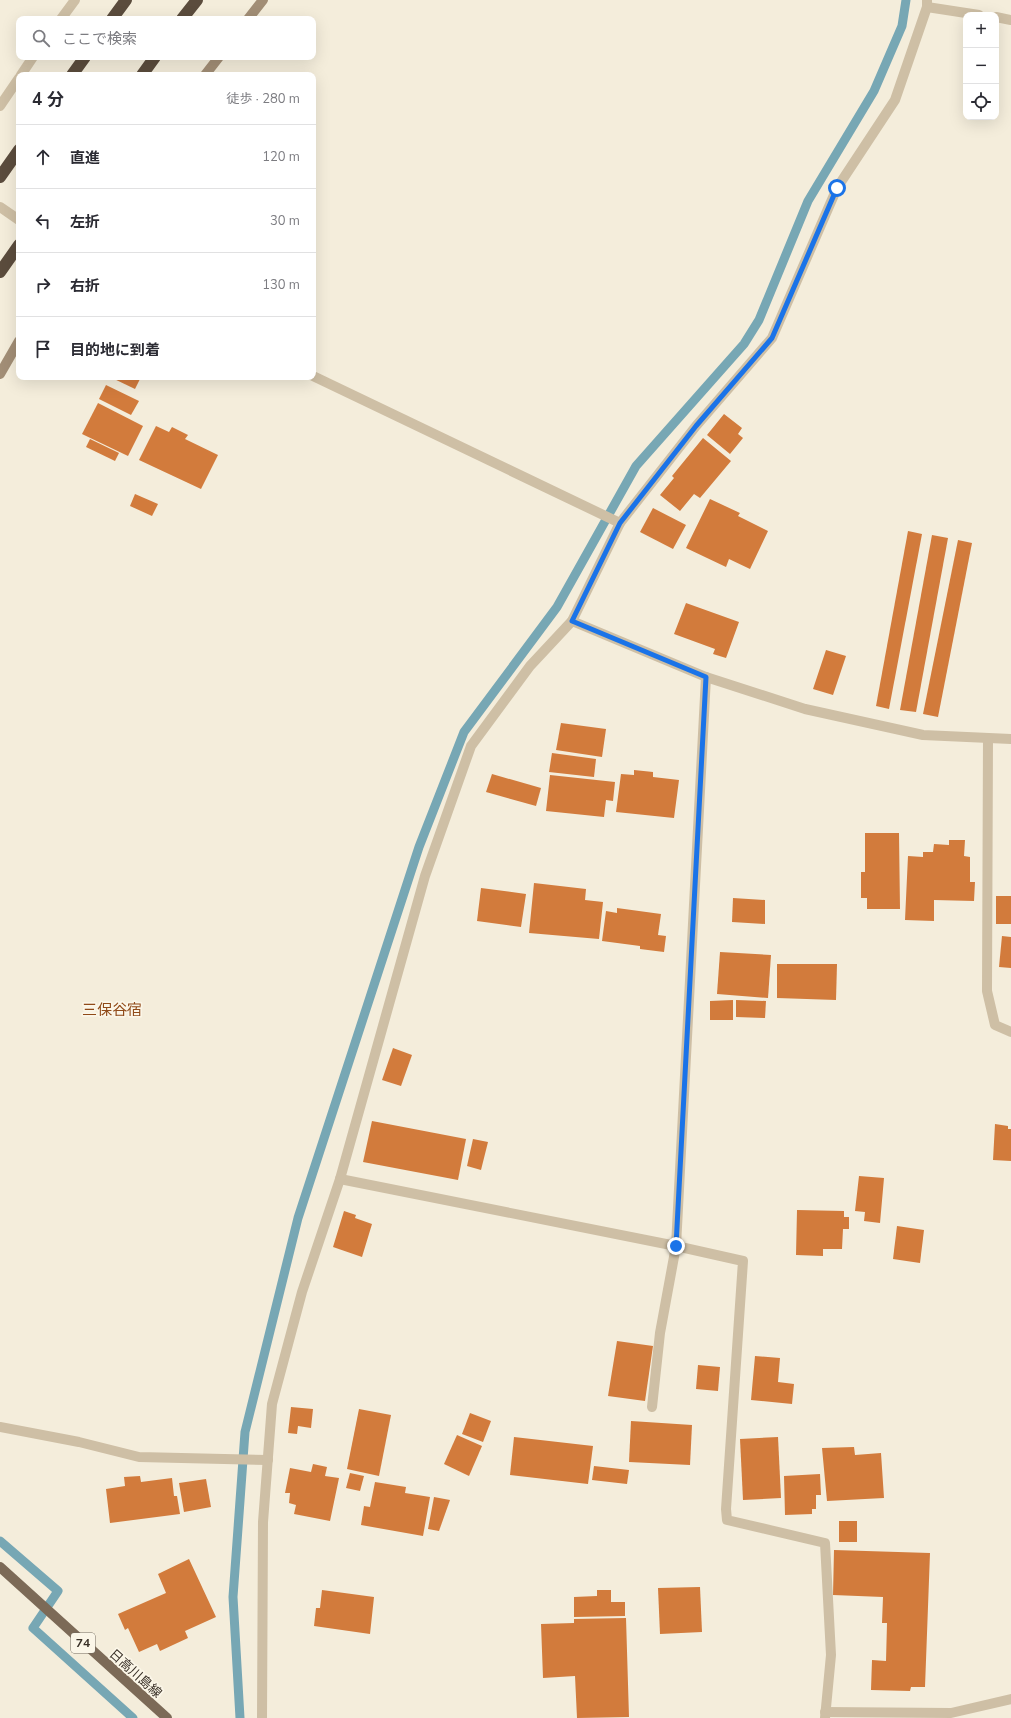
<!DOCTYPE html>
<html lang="ja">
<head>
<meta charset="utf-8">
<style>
  body { margin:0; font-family:"Nunito Sans","Noto Sans JP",sans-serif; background:#f7f7f7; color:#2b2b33 }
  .controls { position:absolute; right:12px; top:12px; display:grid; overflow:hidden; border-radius:8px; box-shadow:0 4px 16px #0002 }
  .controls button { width:36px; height:36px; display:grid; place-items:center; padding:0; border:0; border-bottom:1px solid #e1e1e2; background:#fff; color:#2b2b33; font:20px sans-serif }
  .stop { position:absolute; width:12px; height:12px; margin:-9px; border:3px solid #1a73e8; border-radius:50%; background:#fff }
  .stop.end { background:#1a73e8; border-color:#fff; box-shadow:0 1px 4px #0008 }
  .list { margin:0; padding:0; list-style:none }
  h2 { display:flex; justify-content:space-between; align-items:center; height:52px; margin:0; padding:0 16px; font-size:17px }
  h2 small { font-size:13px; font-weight:400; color:#7c7c81 }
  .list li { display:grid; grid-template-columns:26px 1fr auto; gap:12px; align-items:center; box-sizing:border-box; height:64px; padding:0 16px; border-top:1px solid #e1e1e2 }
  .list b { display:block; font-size:15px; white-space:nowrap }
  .list em { font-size:13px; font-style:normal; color:#7c7c81 }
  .icon { flex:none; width:22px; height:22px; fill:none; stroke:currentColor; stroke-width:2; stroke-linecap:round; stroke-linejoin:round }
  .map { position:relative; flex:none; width:1011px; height:1718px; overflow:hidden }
  .search { position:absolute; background:#fff; box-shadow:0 4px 16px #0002; left:16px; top:16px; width:300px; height:44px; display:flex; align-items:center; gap:10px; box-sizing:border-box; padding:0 14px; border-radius:8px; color:#7c7c81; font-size:15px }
  .panel { position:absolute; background:#fff; box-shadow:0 4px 16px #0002; left:16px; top:72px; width:300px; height:308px; border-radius:8px }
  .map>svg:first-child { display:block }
</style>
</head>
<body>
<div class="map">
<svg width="1011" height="1718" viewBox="0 0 1011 1718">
  <rect width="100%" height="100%" fill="#f4eddb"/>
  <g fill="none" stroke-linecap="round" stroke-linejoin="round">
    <g stroke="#77a7b4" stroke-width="9">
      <path d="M0,1541l58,50 -25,37 100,90"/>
      <path d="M240,1718l-7,-121 12,-165 53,-214 121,-371 45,-115 93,-125 79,-141 108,-122 15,-24 49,-119 66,-110 28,-65 4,-26"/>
    </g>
  </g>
  <g fill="#d27b3c">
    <path d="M110,377h31l-6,12z"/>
    <path d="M106,385l33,16 -8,14 -32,-16z"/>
    <path d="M98,403l45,23 -15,30 -46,-22z"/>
    <path d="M724,414l18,14 -4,6 5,4 -13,16 -23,-19z"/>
    <path d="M156,426l13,6 3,-5 16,8 -3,4 33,16 -17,34 -62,-29z"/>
    <path d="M703,438l28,23 -31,37 -6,-4 -14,17 -20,-16 14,-17 -2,-2z"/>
    <path d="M90,439l29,14 -4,8 -29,-14z"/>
    <path d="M135,494l23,10 -6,12 -22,-10z"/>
    <path d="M710,499l30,14 -2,3 30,15 -18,38 -21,-10 -3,8 -40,-19z"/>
    <path d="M653,508l33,17 -13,24 -33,-17z"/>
    <path d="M908,531l14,3 -33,175 -13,-3z"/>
    <path d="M932,535l16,3 -32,174 -16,-2z"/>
    <path d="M958,540l14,3 -34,174 -15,-3z"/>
    <path d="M686,603l53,19 -13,36 -13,-4 2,-5 -41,-15z"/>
    <path d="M826,650l20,6 -13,39 -20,-6z"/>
    <path d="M561,723l45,6 -4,28 -46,-7z"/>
    <path d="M552,753l44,6 -2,18 -45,-5z"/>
    <path d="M634,770l19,2v5l26,3 -5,38 -58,-6 5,-38 13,1z"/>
    <path d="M492,774l49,14 -5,18 -50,-14z"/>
    <path d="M550,775l65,7 -2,19 -7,-1 -2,17 -58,-6z"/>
    <path d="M865,833h34l1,76h-33v-11h-6v-26h4z"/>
    <path d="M949,840h16l-1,16 6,1v25h5l-1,19 -40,-1v21l-29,-1 3,-64 15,1v-5h10l1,-8 15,1z"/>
    <path d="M534,883l52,6 -1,11 18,2 -4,37 -70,-6z"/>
    <path d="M481,888l45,6 -5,33 -44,-6z"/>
    <rect x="996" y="896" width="15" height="28"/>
    <path d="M733,898l32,2v24l-33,-2z"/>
    <path d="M617,908l44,6 -3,21 8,1 -2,16 -24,-3v-3l-38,-5 4,-30 11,2z"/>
    <path d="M1002,936l9,1v31l-12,-1z"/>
    <path d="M720,952l51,3 -3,43 -51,-4z"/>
    <path d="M777,964h60l-1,36 -59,-2z"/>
    <path d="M733,1000v20h-23v-19z"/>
    <path d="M736,1000l30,1 -1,17 -29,-1z"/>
    <path d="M393,1048l19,7 -11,31 -19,-6z"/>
    <path d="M372,1121l94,18 -8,41 -95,-18z"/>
    <path d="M995,1124l13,2v3h3v32l-18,-1z"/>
    <path d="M473,1139l15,3 -7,28 -14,-4z"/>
    <path d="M859,1176l25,2 -4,45 -16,-2 1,-9 -10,-1z"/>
    <path d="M797,1210l47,1v6h5v12h-6l-1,20h-19v7l-27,-1z"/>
    <path d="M344,1211l12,4 -1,3 17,6 -10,33 -29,-10z"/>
    <path d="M897,1226l27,4 -4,33 -27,-4z"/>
    <path d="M617,1341l36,5 -8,55 -37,-5z"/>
    <path d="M755,1356l25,2 -2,24 16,2 -2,20 -41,-4z"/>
    <path d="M698,1365l22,2 -2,24 -22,-2z"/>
    <path d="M291,1407l22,2 -2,19 -13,-2 -1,8 -9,-1z"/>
    <path d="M359,1409l32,6 -12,61 -32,-7z"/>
    <path d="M470,1413l21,8 -8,21 -21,-8z"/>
    <path d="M631,1421l61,4 -2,40 -61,-3z"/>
    <path d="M457,1435l25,11 -13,30 -25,-12z"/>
    <path d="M514,1437l79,9 -5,38 -78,-9z"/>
    <path d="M778,1437l3,61 -38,2 -3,-61z"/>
    <path d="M854,1447l1,8 26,-2 3,45 -57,3 -5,-53z"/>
    <path d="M313,1464l14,3 -2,9 14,2 -9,43 -36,-7 2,-9 -7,-2 1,-10h-5l5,-25 21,4z"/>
    <path d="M594,1466l35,4 -2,14 -35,-4z"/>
    <path d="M350,1473l14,3 -4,15 -14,-3z"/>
    <path d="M820,1474l1,21h-5v14h-4v5l-27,1 -1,-39z"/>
    <path d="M140,1476l1,6 31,-4 2,18h3l3,18 -70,9 -4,-34 19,-3 -1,-9z"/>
    <path d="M206,1479l5,28 -27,5 -5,-29z"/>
    <path d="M375,1482l31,5 -1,6 25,4 -7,39 -62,-11 3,-19 6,1z"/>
    <path d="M434,1497l16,3 -11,31 -11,-2z"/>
    <rect x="839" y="1521" width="18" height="21"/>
    <path d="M834,1550l96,3 -5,134h-14l-1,4 -39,-1 1,-30 14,1 1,-38h-5l1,-26 -50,-2z"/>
    <path d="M189,1559l27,58 -31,14 3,7 -28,13 -3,-7 -18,8 -11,-24 -3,2 -7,-16 48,-21 -8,-19z"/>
    <path d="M700,1587l2,45 -42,2 -2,-46z"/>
    <path d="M322,1590l52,7 -4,37 -56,-8 2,-18h4z"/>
    <path d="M597,1590h14v12h14v14l-51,1v-20l23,-1z"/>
    <path d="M626,1618l3,99 -52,1 -2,-42 -32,2 -2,-54 33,-1v-4z"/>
  </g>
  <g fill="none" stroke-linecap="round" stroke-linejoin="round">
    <path stroke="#cebfa5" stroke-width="10" d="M652,1407l8,-74 16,-87"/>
    <g stroke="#cebfa5" stroke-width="10">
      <path d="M927,7l52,8"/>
      <path d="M996,17l15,3"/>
      <path d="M61,19l14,-19"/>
      <path d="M21,75l12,-18"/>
      <path d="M0,106l19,-28"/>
      <path d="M0,207l19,13"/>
      <path d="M313,376l307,147"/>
      <path d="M572,621l134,56 99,32 118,26 88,4"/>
      <path d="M988,739l-1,252 8,34 16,7"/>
      <path d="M340,1179l336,67 67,15 -17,248 1,11 98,23 6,112 -6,63"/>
      <path d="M676,1246l30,-569"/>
      <path d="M0,1427l79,15 60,15 129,3"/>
      <path d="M825,1712l126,1 60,-14"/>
      <path d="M262,1718l1,-196 9,-118 30,-112 38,-113 85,-303 46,-130 59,-80 42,-45 48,-98 76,-97 76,-88 65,-150 58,-88 32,-93v-7"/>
    </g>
    <g stroke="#a28e76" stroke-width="10">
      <path d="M248,19l15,-19"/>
      <path d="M205,75l14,-18"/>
      <path d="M0,374l19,-33"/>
    </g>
    <path stroke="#7c6a57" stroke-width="10" d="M0,1567l167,151"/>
    <g stroke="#5b4c3d" stroke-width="12">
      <path d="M112,19l14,-19"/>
      <path d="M182,19l15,-19"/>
      <path d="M72,75l13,-18"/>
      <path d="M142,75l13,-18"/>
      <path d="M0,177l19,-27"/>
      <path d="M0,272l19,-27"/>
    </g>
  </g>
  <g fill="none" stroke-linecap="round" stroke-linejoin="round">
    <path stroke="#1a73e8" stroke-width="5" d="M676,1246l30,-569 -134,-56 48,-98 76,-97 76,-88 65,-150"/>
  </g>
  <g text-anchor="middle" stroke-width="3.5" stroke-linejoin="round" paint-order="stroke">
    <rect fill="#fbf6e8" stroke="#736b61" stroke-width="1" x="71" y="1633" width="24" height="20" rx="3"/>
    <g font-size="12" font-weight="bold" fill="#393027">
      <text x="83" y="1647">74</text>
    </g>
    <g font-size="13" fill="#393027" stroke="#fbf6e8">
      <text transform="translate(136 1673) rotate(42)" y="5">日高川島線</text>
    </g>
    <g font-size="15" fill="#904a18" stroke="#fbf6e8">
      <text x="112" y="1015">三保谷宿</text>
    </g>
  </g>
</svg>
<div class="controls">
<button>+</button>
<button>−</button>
<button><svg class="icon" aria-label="locate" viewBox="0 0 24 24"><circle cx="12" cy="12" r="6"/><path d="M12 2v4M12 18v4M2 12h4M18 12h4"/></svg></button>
</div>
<div class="stop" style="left:837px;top:188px"></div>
<div class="stop end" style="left:676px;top:1246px"></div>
<div class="search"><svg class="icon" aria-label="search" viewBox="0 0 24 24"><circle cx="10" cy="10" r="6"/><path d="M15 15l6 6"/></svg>ここで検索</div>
<section class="panel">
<h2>4 分<small>徒歩 · 280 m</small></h2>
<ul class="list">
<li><svg class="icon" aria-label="ahead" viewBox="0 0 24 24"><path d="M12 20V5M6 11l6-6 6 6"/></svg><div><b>直進</b></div><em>120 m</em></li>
<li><svg class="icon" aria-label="left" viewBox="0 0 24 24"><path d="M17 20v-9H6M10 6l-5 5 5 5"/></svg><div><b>左折</b></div><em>30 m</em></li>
<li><svg class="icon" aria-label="right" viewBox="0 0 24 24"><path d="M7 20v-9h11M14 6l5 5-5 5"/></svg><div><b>右折</b></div><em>130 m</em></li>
<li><svg class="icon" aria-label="arrive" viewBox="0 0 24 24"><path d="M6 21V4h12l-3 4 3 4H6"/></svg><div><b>目的地に到着</b></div></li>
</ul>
</section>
</div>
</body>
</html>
